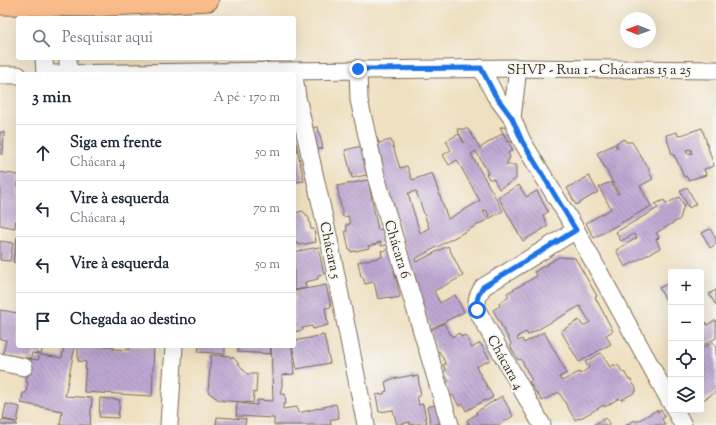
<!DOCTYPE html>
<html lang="pt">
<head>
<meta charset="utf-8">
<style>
  body { margin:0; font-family:"Sorts Mill Goudy",serif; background:#f6f6f7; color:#1f2937 }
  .controls { position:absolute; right:12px; bottom:12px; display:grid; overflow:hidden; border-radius:4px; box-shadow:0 4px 16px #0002 }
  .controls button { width:36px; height:36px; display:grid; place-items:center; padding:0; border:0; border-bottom:1px solid #e0e1e3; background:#fff; color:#1f2937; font:20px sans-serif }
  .compass { position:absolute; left:620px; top:12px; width:36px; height:36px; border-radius:50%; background:#fff; box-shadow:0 4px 16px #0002; rotate:271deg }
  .stop { position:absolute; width:12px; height:12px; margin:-9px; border:3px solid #1a73e8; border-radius:50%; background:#fff }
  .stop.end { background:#1a73e8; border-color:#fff; box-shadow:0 1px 4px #0008 }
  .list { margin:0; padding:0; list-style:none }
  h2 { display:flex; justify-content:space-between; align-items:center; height:52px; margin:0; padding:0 16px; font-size:17px }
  h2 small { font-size:13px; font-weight:400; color:#747a83 }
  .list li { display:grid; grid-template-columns:26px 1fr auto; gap:12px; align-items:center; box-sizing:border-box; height:56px; padding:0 16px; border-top:1px solid #e0e1e3 }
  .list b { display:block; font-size:15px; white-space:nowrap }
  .list p { margin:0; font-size:13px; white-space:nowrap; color:#747a83 }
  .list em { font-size:13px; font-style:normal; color:#747a83 }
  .icon { flex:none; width:22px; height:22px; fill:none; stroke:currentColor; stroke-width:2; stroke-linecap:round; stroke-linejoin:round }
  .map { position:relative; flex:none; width:716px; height:425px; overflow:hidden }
  .search { position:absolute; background:#fff; box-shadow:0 4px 16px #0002; left:16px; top:16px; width:280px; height:44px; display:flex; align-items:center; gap:10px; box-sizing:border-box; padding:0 14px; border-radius:4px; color:#747a83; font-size:15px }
  .panel { position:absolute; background:#fff; box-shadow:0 4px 16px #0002; left:16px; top:72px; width:280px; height:276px; border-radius:4px }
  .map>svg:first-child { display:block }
</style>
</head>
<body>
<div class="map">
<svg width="716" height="425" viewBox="0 0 716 425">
  <defs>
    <pattern id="building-back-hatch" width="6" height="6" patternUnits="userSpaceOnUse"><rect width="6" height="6" fill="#bea8d3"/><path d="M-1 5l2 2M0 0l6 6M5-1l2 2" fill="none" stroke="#9c89ab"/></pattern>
  </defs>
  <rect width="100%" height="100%" fill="#f6f6f2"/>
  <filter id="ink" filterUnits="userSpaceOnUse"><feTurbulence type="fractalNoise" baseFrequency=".025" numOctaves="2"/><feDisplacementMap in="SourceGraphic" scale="8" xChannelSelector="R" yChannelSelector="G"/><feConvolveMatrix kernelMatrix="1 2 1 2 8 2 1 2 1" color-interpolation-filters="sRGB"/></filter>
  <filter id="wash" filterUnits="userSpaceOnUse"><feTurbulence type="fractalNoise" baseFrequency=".012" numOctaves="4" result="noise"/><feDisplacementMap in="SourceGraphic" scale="16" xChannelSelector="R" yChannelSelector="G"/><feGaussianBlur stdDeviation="0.9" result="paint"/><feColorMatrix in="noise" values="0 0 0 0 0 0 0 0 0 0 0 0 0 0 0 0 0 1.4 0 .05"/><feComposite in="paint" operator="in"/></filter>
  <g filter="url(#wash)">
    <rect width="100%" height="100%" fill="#efe0c1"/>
    <g id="blocks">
      <g fill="url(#building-back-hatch)" fill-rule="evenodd">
        <path d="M318,127l5,21 -7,2 -5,-22z"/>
        <path d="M500,127l21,1 -3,14h-10z"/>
        <path d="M702,128l12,38 -10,3 2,6 -18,5 -2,-4 -2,1 -8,-19h-1l-1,-3h-2l-6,-20 11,-3 1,4zM691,149l1,4 -4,1 -2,-4z"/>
        <path d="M457,129h11l12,19 23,-15 10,17 -5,3 2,4 -4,8h10v14l-17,10 -5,-10h-5l-3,-5 2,-1 -12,-22 -5,3 32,57 -88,48 1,3 32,-16 15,30 -29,15 6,12 15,-8 9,17 -34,17 -57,-189 4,-2 2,5 12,-3 9,28 7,-2 5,14 20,-7 16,46 32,-18 -23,-41 -8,5 -6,-10 8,-5 -5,-9 13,-7 5,9zM416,191l13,37 -9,5 -12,-40zM486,210l3,6 -3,1 -3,-6z"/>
        <path d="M0,132h4l-1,22h-3z"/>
        <path d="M624,139l2,3h6l17,27v3l4,7 -13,7 11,20 -57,32 -8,-15 25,-14 -12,-22 9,-4v1l3,-2 6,12h2l-22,-41 18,-9 1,4 2,-1 -2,-4z"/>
        <path d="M294,143h2l8,38 -6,1 -4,-1z"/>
        <path d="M362,146l9,28 -19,4 -7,-28z"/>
        <path d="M0,172l18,3v46l-2,-1 -1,8 -15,-3z"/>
        <path d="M589,176l9,16 -22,13 -9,-17z"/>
        <path d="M368,180l10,50 9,-2 4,16 -10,2v-4l-4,1v1l-9,2 1,2 -18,4v-2h-2l-4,-19h2l-1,-6 4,-1 -2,-8 -5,1 -6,-31z"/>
        <path d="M519,185l7,12 11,-6 11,21 -5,3 5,11 -25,15 -25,-44z"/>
        <path d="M687,187l9,17 -7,4 -9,-17z"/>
        <path d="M679,197l5,8 -4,14 -24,14 3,5 -3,1 4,9 -35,19 -9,-17 21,-12 -3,-4 -13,7 -5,-9 42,-24 -3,-4 9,-4 2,4z"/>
        <path d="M303,211l6,7 2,11h3l2,13 -17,3 -1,-2h-4v-30z"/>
        <path d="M710,229l6,10v5l-6,4 -8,-15z"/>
        <path d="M17,237h1v26l-5,-1z"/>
        <path d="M0,241l13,2 -3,18 -10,-1z"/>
        <path d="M318,247l6,27 -6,1v4l-13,3 1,6 -12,2v-31h1l-1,-7z"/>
        <path d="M389,249l2,7h1l4,14h-2l6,27 -10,2v-2l-12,2 -4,-17 -9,2 -2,-7h-2l-3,-15 24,-5 -1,-6z"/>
        <path d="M559,257l16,1 22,38 -2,1 18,34 -7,4 5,9 -32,18 -18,-31 18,-11 4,6 7,-4 -10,-16 -52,29 -2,-3 -8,4 1,1 -2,1 1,3 4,-2 2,4 20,-11 23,41 -8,4 3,4 17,-9 1,2 9,-6 -4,-6 16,-9 9,14 3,-2 6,1 3,6 3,1 3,6 3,1 5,8v4l-15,8 -2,-2 -14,9 -1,-2 -25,14v-1l-4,2 -16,-28 -17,9 -13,-19 3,-1 -11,-22 -3,1 -8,-14 2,-1 -19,-35 7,-4 -1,-3 10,-6 -2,-4 30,-17 -3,-4z"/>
        <path d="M671,282v27l-12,-21z"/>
        <path d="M326,285l5,22 -6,1 3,17 -15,4 -1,-3 -10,2 1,2 -9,2v-41z"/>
        <path d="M716,290v15l-7,-11z"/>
        <path d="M0,310l18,3v33h25l-2,9 21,3 2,-12h11l-10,50 27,2 -2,27h-30l2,-14 -41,-8 2,-10h3l2,-11h-2l4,-23 8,1 2,-6 -8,-1 -1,6 -28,-5 3,-14 -6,-1z"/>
        <path d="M701,315l6,10 9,-5v18l-14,8z"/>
        <path d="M444,323l8,14 7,-4 3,4 3,-2 7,13 8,-5 10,17 -14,7 17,30 -7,4 -1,-1 -19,11 -3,-7 -4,2 -6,-11 -3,2 -4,-14 3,-2 -4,-6 -1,1 -1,-4 3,-2 -3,-5 3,-1 -7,-13 -2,1 -7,-21z"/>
        <path d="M324,335l6,28 -33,6 -5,-23h2v-5z"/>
        <path d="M713,342l3,6v44l-13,8 -2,-3v-48z"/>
        <path d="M78,346h35v3l16,1v-4l25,1 -2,49 -68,-4 2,-30 -8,-1z"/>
        <path d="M199,346h26v8l-27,-2z"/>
        <path d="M238,346h32l1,8 -33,-2z"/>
        <path d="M271,346h21l2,28 -12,1v11l-2,8h5l1,10h-3v5l14,-2 1,6 38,-9 3,14 -9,2 1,5h-57v-7l-38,-2 1,-13 20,2v-5l16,1z"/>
        <path d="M211,355l19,1 1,2 2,-1 14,17h10l-1,19 -2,-1 -1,11 -34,-3 -11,-8z"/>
        <path d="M413,375v2l5,-1 3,20h-4l2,9 4,-1 4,19 -17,2v-3l-13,3 -4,-15 -14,2 -3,-17 8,-1v-2l3,-1 -2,-9 3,-1v-1z"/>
        <path d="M502,396l11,20 -14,9h-33l3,-2 -2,-3 10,-6 -1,-2z"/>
        <path d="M100,398l20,2 -2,18 -19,-1z"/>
        <path d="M6,404l14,3 -3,15 -14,-3z"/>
        <path d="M440,404l6,18 -15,3 -4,-18z"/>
        <path d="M657,410l1,2 3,-2 4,7 -3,2 3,6h-39l9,-5 1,2z"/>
        <path d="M217,417l29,2 -1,6h-29z"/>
        <path d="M606,418l4,7h-17l11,-6z"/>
        <path d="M3,420l10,2 5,3h-18l1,-4z"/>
      </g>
    </g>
  </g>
  <g filter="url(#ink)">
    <use href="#blocks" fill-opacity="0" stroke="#7a6a57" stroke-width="1"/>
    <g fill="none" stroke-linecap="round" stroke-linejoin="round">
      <defs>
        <g id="minor">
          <path d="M44,58l1,16"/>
          <path d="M68,58v16"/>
          <path d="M481,68l14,27 17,23 10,23 54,89 95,173"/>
          <path d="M358,69l1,31 18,80 73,245"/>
          <path d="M50,74l468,-6 198,2"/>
          <path d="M0,75h18"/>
          <path d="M294,76l3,21 32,143 37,185"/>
          <path d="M512,118l6,-50"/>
          <path d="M0,362l24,5"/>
          <path d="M675,410l8,15"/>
          <path d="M169,425l5,-79"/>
          <path d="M542,425l-65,-115c-1,-10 1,-15 6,-23l93,-57"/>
        </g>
        <path id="major" d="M0,4l89,2 119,-6"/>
      </defs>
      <use href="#minor" stroke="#7a6a57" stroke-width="19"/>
      <use href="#major" stroke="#7a6a57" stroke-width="23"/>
      <use href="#minor" stroke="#fff" stroke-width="17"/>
      <use href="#major" stroke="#f9bc8a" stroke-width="21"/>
    </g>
  </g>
  <g fill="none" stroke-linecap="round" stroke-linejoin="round" filter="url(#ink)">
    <path stroke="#1a73e8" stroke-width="5" d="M358,69l123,-1 14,27 17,23 10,23 54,89 -93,57c-5,8 -7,13 -6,23"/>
  </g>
  <g text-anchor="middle" stroke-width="4" stroke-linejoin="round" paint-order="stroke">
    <g font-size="14" fill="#3b2a1e" stroke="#f6f6f2">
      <text x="599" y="74">SHVP - Rua 1 - Chácaras 15 a 25</text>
      <text transform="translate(398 249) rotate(73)" y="5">Chácara 6</text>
      <text transform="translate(331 250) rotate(78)" y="5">Chácara 5</text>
      <text transform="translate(506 362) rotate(61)" y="5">Chácara 4</text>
    </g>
  </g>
</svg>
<div class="controls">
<button>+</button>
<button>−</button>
<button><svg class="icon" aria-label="locate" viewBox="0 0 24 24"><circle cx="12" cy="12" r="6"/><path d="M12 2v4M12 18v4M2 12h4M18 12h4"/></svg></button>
<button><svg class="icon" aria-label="layers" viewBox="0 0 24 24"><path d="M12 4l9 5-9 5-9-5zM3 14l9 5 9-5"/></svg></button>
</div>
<svg class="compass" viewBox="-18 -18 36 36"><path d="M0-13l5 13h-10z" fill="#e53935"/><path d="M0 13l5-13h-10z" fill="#747a83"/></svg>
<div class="stop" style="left:477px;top:310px"></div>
<div class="stop end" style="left:358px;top:69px"></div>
<div class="search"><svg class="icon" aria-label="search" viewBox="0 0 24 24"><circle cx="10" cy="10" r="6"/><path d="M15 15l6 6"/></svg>Pesquisar aqui</div>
<section class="panel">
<h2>3 min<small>A pé · 170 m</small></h2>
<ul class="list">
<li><svg class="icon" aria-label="ahead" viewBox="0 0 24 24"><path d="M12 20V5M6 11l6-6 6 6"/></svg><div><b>Siga em frente</b><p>Chácara 4</p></div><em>50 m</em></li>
<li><svg class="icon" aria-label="left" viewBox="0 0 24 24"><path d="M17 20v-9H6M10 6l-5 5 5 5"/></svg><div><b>Vire à esquerda</b><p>Chácara 4</p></div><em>70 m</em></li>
<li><svg class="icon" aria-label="left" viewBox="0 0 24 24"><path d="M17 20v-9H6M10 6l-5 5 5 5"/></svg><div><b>Vire à esquerda</b></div><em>50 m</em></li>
<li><svg class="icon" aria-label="arrive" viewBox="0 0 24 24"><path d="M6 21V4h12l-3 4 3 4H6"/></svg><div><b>Chegada ao destino</b></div></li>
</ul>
</section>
</div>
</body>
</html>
